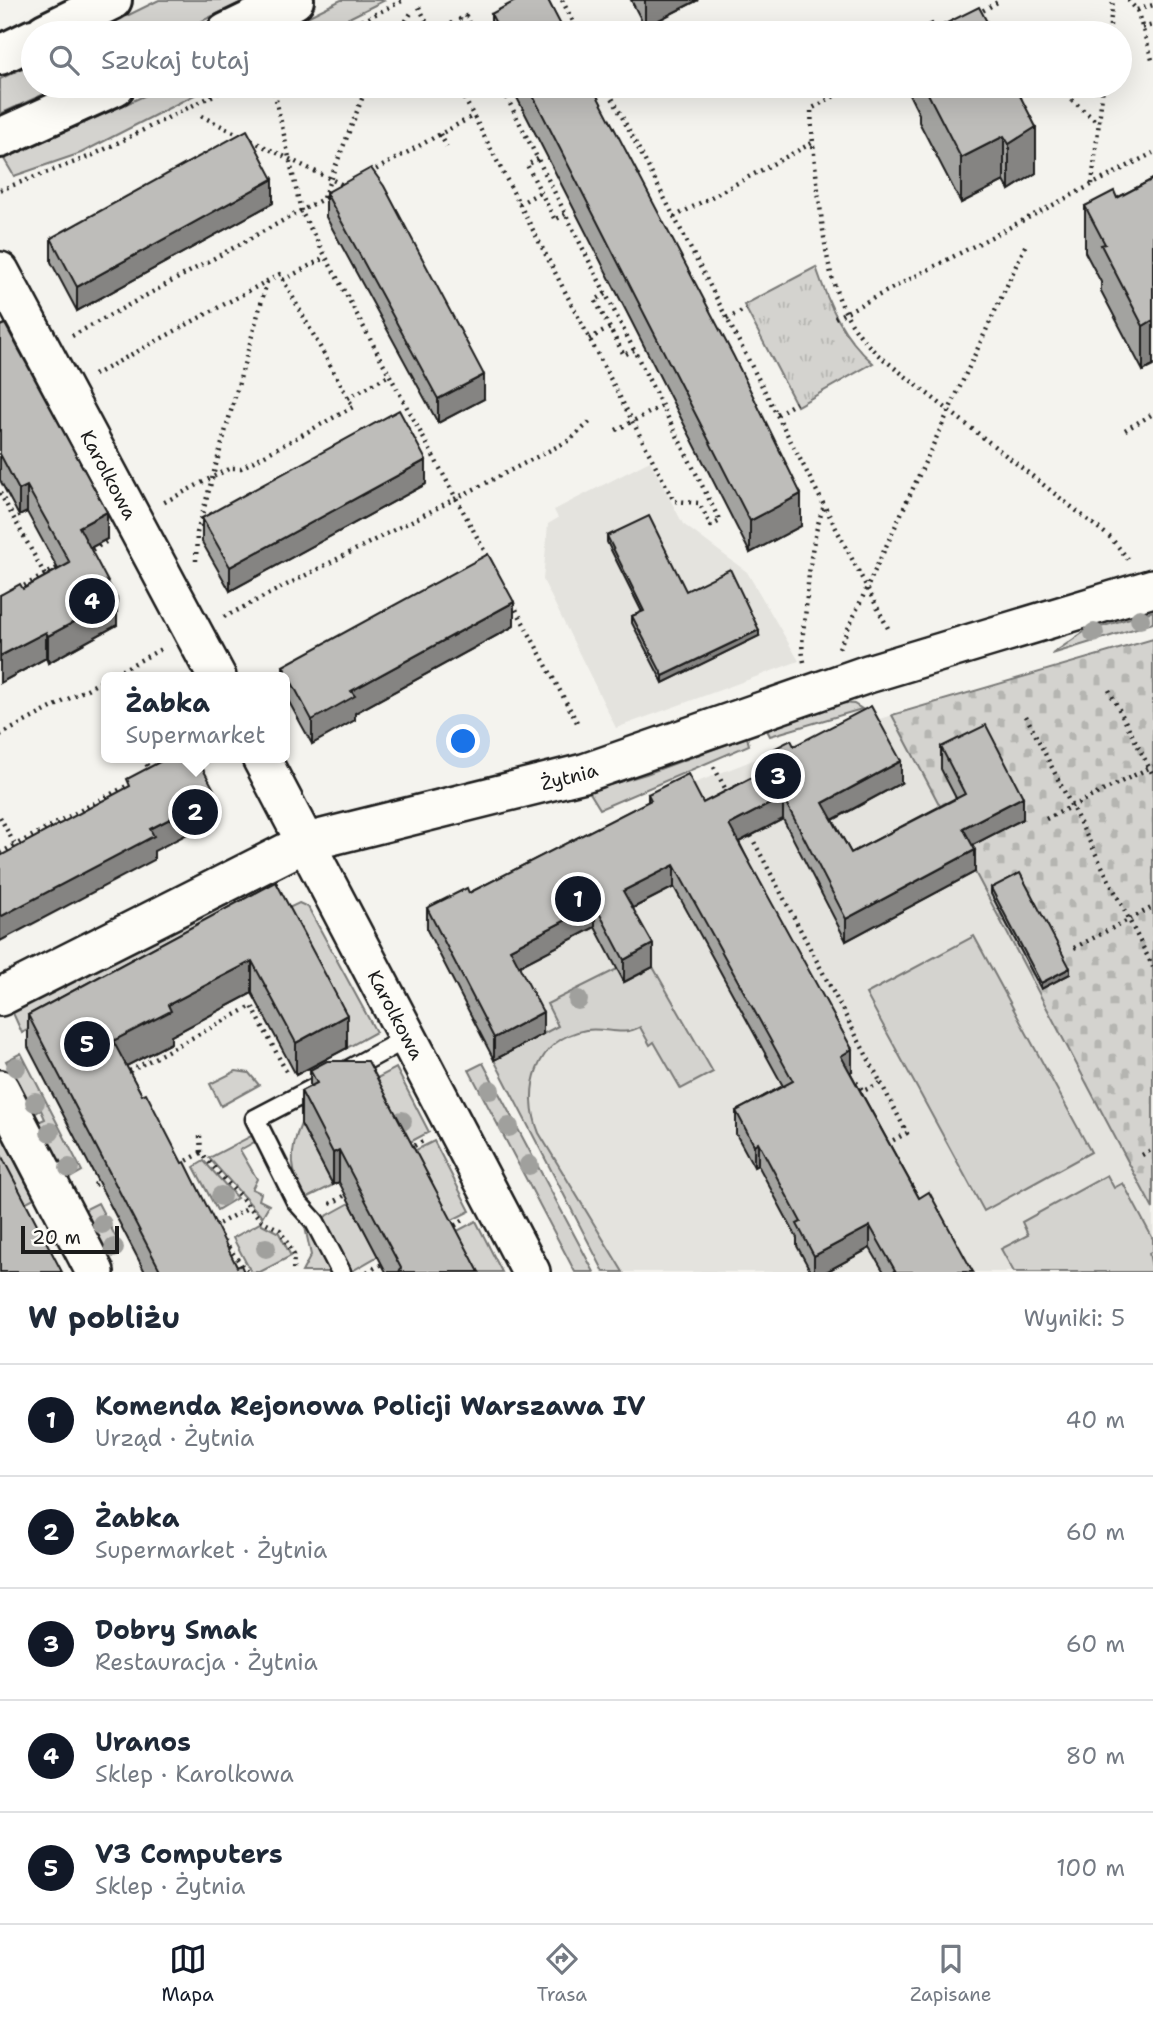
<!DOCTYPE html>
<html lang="pl">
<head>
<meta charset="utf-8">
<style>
  body { margin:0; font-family:"Shantell Sans",sans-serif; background:#f2f2f3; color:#1f2937 }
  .scale { position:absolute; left:21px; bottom:18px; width:98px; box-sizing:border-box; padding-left:7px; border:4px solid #1c1c1c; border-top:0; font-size:19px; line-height:24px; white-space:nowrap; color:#1c1c1c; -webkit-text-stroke:5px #fdfcf7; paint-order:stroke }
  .you { position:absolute; left:464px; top:742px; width:24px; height:24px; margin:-18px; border:5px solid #fff; border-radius:50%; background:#1a73e8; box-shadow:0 0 0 10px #1a73e833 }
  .badge { display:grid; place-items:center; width:46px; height:46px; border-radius:50%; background:#111827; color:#fff; font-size:23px; font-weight:700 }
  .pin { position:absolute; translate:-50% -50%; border:4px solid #fff; box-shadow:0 2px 7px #0006 }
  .popup { position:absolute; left:101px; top:672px; width:189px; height:91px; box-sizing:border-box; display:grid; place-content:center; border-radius:10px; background:#fff; filter:drop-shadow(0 2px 5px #0005); font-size:23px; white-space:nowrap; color:#747a83 }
  .popup b { font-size:26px; color:#1f2937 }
  .popup::after { content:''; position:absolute; left:50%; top:100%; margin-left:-14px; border:14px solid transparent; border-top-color:#fff }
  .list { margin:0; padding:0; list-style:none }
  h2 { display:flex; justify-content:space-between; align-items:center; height:91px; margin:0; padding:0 28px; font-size:30px }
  h2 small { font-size:23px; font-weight:400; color:#747a83 }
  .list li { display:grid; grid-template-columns:46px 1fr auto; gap:21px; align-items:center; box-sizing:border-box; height:112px; padding:0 28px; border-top:2px solid #e0e1e3 }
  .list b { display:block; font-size:26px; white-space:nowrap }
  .list p { margin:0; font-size:23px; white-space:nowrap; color:#747a83 }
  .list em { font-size:23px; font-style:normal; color:#747a83 }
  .icon { flex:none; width:38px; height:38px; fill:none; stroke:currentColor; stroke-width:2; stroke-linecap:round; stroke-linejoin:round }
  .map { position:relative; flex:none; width:1153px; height:1272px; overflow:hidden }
  .search { position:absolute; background:#fff; box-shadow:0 7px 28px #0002; left:21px; right:21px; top:21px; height:77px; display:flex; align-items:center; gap:18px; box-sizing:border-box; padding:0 24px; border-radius:38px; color:#747a83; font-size:26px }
  .sheet { height:651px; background:#fff }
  nav { display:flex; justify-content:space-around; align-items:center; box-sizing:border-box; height:98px; border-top:2px solid #e0e1e3; background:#fff; font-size:19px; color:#747a83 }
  nav a { display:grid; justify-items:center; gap:4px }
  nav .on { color:#111827 }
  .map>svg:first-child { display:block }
</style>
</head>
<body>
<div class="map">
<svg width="1153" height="1272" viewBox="0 0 1153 1272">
  <defs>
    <pattern id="cemetery-stones" width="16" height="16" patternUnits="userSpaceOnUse" patternTransform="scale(1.75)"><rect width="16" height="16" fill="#d4d3cf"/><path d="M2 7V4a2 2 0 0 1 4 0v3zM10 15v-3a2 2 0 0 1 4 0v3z" fill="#b5b5b1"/></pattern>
    <pattern id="park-tufts" width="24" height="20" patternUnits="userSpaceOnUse" patternTransform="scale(1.75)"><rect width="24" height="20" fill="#d4d3cf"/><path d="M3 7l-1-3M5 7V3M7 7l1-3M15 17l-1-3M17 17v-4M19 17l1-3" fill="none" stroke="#b5b5b1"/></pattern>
  </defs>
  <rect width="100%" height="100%" fill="#f4f3ee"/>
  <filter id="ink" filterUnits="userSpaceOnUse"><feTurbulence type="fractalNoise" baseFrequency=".0143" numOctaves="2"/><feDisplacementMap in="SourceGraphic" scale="14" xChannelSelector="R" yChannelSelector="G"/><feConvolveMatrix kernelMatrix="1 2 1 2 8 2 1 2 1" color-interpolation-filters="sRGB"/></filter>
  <g filter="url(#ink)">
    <g fill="#e4e3de">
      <path d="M650,461l33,63 64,48 52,89 -183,67 -73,-148 5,-56 10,-6 -4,-8z"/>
      <path d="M892,715l261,494v63h-549l-181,-350 259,-134 74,-29z"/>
    </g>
    <g fill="#d4d3cf" stroke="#787876" stroke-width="2">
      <path d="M159,0h87l-69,33h-85z"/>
      <path d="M341,0h44l-66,33h-44z"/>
      <path d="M33,63v23h29l-62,28v-35z"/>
      <path d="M166,86h46l-131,67 -67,23 -10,-17z"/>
      <path d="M1153,611v12l-101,31 32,-22z"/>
      <path d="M843,703l11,1 8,5 -92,27 -3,-6z"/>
      <path d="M747,737l2,8 -149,64 -11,-18 57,-17z"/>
      <path d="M262,887l7,14 -247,132 -9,-20z"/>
      <path d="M299,903l9,4 68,125 -29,16 -71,-134z"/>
      <path d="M974,936l117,216 -107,59 -118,-217z"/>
      <path d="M653,967l60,105 -32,17 -27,-47 -4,3 -10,-18c-18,10 -34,0 -54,3 -51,9 -64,61 -47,103l84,139h-19l-110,-212 64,-34 -11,-22 70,-35 8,13z"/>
      <path d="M21,1053l61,118 -14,8 -30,-57 7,-3 -4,-9 -7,4 -28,-53z"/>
      <path d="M483,1063l111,209h-19l-106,-202z"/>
      <path d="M396,1068l33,64 -32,17 -35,-63z"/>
      <path d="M236,1071l13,2 10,12 -38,21 -11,-22z"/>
      <path d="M301,1124l32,61 -28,14c-14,-27 -17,-46 -4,-75z"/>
      <path d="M0,1133l34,65 -13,7 -21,-39z"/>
      <path d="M253,1135l3,6 -16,9 17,29 -5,10 9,4 -2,7 10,5 -7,12 -53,-59z"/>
      <path d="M434,1141l36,70 -32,16 -36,-70z"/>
      <path d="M204,1161l33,37 -20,12 -23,-43z"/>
      <path d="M1107,1175l7,13 9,-5 30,56v12l-4,2 4,19h-139l-13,-23 27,-14 -6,-13z"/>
      <path d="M98,1203l24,46 -14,8 -24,-47z"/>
      <path d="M350,1203l28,53 -26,15 -29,-53z"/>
      <path d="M476,1221l26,51h-40l-18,-34z"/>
      <path d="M260,1223l19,10 12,23 -31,16h-9l-18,-34z"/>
      <path d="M308,1226l24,45 -2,1h-28l9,-17 -6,-28z"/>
    </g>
    <path fill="url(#cemetery-stones)" stroke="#787876" stroke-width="2" d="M1153,639v570l-261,-494z"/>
    <path fill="url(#park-tufts)" stroke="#787876" stroke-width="2" d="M816,267c13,38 26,69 57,96l-76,43 -53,-101z"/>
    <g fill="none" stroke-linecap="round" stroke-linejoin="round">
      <defs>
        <g id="service">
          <path d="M346,1071l63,-34"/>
          <path d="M322,1084l-67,35 41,82 19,21 26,50"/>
        </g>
        <g id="minor">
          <path id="s1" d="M0,271l217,406"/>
          <path id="s2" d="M261,758l270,514"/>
          <path id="s3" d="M0,997l307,-155 277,-69 284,-99 285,-86"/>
          <path d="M0,1089l95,183"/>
        </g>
        <g id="secondary">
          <path d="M45,33l67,-33"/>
          <path d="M226,33l68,-33"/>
          <path d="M0,55l33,-16"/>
          <path d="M0,138l115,-52"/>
        </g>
      </defs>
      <use href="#service" stroke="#1c1c1c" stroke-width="23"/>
      <use href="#minor" stroke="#1c1c1c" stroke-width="42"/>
      <use href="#secondary" stroke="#1c1c1c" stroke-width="44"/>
      <g stroke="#1c1c1c" stroke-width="4.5" stroke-dasharray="2 5" stroke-linecap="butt">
        <path d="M562,0l17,33"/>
        <path d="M1128,0l9,10 16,53"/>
        <path d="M419,7l13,26"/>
        <path d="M1137,10l16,-5"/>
        <path d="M977,14l24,-14"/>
        <path d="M986,25l10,8"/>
        <path d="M1142,28l11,-3"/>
        <path d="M337,33l67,-33"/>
        <path d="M398,33l15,-23"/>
        <path d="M432,33l21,-10 5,10"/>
        <path d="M466,33l-6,-14 6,-3 8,17"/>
        <path d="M1109,33l4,-33"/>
        <path d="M273,86l28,125 278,515"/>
        <path d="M458,86l216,415 25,2 12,23 9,-5 -219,-435"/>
        <path d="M606,86l284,546"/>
        <path d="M852,86l-41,23c1,33 5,65 9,97 7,58 13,106 57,148l234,184 17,21"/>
        <path d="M1056,86l41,36"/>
        <path d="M201,116l144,70"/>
        <path d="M440,134l7,13"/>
        <path d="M538,159l-11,6 28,55 10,-6"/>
        <path d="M370,173l103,-57"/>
        <path d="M1092,184l11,-98"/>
        <path d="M0,190l91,-34 141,-70"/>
        <path d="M323,198l44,-112"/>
        <path d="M519,204l22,-12"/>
        <path d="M674,217l138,-74"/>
        <path d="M283,280l43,-23"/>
        <path d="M606,294l-11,6 29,55 10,-5"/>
        <path d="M835,318l318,-165"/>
        <path d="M727,319l19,-10"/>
        <path d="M72,336l256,-140"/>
        <path d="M589,339l21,-11"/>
        <path d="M94,375l186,-101 73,133 -112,61h-11l-69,36"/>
        <path d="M348,398l43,-24"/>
        <path d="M777,414l19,-11"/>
        <path d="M616,430l46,-24"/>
        <path d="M1125,430l28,-16"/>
        <path d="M0,493l45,82"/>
        <path d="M86,553l20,-11"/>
        <path d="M196,561l1,-28 70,-251"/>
        <path d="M18,589l45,-24"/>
        <path d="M224,617l346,-177 22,-20"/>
        <path d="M839,648l188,-406"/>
        <path d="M804,662c-4,-20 0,-34 2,-54 3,-36 5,-68 18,-102"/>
        <path d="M109,677l54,-29"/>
        <path d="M272,677l15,-8"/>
        <path d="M102,681l4,7"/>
        <path d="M1109,690l44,85"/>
        <path d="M1026,716l127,251"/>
        <path d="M0,735l106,-56"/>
        <path d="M143,758l8,14"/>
        <path d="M714,767l14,27"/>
        <path d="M0,817l16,30"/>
        <path d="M1046,819l107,-53"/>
        <path d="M751,836l130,247 -18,8 -10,-13"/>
        <path d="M0,853l132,-70"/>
        <path d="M1074,948l79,-41"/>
        <path d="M128,1075l-2,-2 126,-67 36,69"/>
        <path d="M881,1083l26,50 -23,12"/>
        <path d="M200,1136l1,17"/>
        <path d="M408,1149l17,-9"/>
        <path d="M1142,1155l11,-6"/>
        <path d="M181,1164l20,-11 60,67 19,10 14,25 -1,17"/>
        <path d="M94,1185l4,-2"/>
        <path d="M330,1204l16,-9"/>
        <path d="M213,1227l36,-20"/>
        <path d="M449,1229l17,-10"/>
        <path d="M220,1236l27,36"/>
        <path d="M367,1272l15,-8"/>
      </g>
      <use href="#service" stroke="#fdfcf7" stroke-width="18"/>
      <use href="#minor" stroke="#fdfcf7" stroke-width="37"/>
      <use href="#secondary" stroke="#fdfcf7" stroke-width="38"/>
    </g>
    <g fill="#a0a09d">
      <circle cx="1140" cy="619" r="10"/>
      <circle cx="1094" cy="633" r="10"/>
      <circle cx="578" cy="1000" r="10"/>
      <circle cx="16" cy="1067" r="10"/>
      <circle cx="490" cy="1090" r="10"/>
      <circle cx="35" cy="1102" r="10"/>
      <circle cx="402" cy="1121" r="10"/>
      <circle cx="509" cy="1127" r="10"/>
      <circle cx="50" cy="1132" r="10"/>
      <circle cx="529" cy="1165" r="10"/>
      <circle cx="69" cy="1168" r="10"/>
      <circle cx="221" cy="1196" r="10"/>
      <circle cx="102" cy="1224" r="10"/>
      <circle cx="114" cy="1248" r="10"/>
      <circle cx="266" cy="1248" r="10"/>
    </g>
    <g fill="#a3a3a0" stroke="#1c1c1c" stroke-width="2">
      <path d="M631,0h67l-53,27z"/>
      <path d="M491,14l74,19h-74z"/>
      <path d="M511,86h81l209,440 -51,27z"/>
      <path d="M905,86h114l2,11 15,76 -27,17 -5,-9 -43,22 -42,-81v-8z"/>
      <path d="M1153,179v187l-10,5 -42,-80v-9l-16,-30v-46l32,-8z"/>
      <path d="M326,193l158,206 -46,24 -112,-206z"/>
      <path d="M273,203l-196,108 -26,-49v-24z"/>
      <path d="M0,326l107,213 -17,9 27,77 -69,38 -2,-5 -46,25v-88l23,-6 35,-20 -31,-57 -8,4 -19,-36z"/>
      <path d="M426,484l-196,107 -28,-49v-24z"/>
      <path d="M607,536l79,55 73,45 -96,47 -31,-60v-7l10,-4 -35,-70z"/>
      <path d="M514,626l-159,87v7l-43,24 -28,-51 -1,-27z"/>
      <path d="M794,746l107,37 -68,37 18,33 105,-55 -15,-29v-22l82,72 -51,26 3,27 -129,69 -63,-122 -44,23 113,229 -2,1 69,126 54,74h-89l-14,-24 -44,24h-15l-14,-26v-8l-39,-73 -4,2 -18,-33v-23l47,-25 -109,-199 -41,21 20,59 -29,15 -29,-55 -76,39 24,68 -49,26 -67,-130v-22l42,-15 179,-91v-8l55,9 59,-31v-17z"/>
      <path d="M276,882l71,166 -51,27 -44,-82 -81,43v7l-45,23 111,201 7,5h-99l-117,-225v-32z"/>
      <path d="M991,888l79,86 -29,15 -50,-95z"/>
      <path d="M310,1070l169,202h-93l-47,-90 -6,3 -32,-61v-33l9,-5z"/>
    </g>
    <g fill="#858482" stroke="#1c1c1c" stroke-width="2">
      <path d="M645,0h53l-53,27z"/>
      <path d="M1036,127v46l-27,17v-46z"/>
      <path d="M1004,136v45l-43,22v-45z"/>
      <path d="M273,179v24l-196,108v-24z"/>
      <path d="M1153,320v46l-10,5v-45z"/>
      <path d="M484,375v24l-46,24v-24z"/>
      <path d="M426,460v24l-196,107v-24z"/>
      <path d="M27,486v26l-8,4v-26z"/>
      <path d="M801,494v32l-51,27v-32z"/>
      <path d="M107,512v27l-28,15v-27z"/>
      <path d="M117,599v26l-69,38v-27z"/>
      <path d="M514,602v24l-159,87v7l-43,24v-24l39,-29z"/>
      <path d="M759,630v6l-96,47v-7z"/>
      <path d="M46,632v26l-46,25v-27z"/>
      <path d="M901,761v22l-78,42v-22z"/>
      <path d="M217,795v24l-63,32v9l-154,81v-24l150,-88z"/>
      <path d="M783,797v22l-54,28v-22z"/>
      <path d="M1023,797v22l-60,31v-22z"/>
      <path d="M975,850v22l-129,69v-22z"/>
      <path d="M674,865v22l-51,26v-22z"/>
      <path d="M595,905v22l-85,44v-22z"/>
      <path d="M653,944v23l-29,15v-22z"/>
      <path d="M252,961v32l-81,43v7l-58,30v-32l55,-36z"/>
      <path d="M1070,968v6l-29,15v-6z"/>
      <path d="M543,1012v22l-49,26v-22z"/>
      <path d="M347,1015v33l-51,27v-32z"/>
      <path d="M852,1049v22l-11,7v-22z"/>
      <path d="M758,1142v23l-4,2v-22z"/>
      <path d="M339,1150v32l-6,3v-32z"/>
      <path d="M870,1226v22l-44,24h-12v-16z"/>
    </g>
    <g fill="#bebdba" stroke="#1c1c1c" stroke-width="2">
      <path d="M517,0h31l17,33h-64l-10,-19z"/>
      <path d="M979,7l14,26h-81l20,-10 3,6z"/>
      <path d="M528,86h64l142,271 67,137 -51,27z"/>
      <path d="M924,86h95l2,2 -4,2 19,37 -27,17 -5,-8 -43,22z"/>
      <path d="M247,130l26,49 -196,108 -26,-49z"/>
      <path d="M371,168l13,18 100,189 -46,24 -112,-206z"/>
      <path d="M1153,179v141l-10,6 -42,-81 4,-1 -20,-38 29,-15 3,7z"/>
      <path d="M5,324l102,188 -28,15 38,72 -69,37 -2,-4 -46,24v-61l20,-11 3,5 47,-26 -43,-77 -8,4 -19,-36v-128z"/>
      <path d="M399,410l27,50 -196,107 -28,-49z"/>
      <path d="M649,516l37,75 44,-22 29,61 -96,46 -31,-60 12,-5 -37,-75z"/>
      <path d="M488,554l26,48 -163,89 4,5 -43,24 -29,-54z"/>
      <path d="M871,706l30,55 -78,42 28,50 114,-59 -24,-47 45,-22 37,72 -60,31 12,22 -129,69 -63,-122 -54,28 123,224 -11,7 78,142 10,-6 44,80h-77l-26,-46 -56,30 -17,-32 4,-2 -43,-80 -4,3 -18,-34 57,-30 -119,-216 -51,26 30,53 -29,16 -29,-55 -85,44 33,63 -49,26 -67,-130 40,-20 2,5 182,-93 -3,-6 40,-20 15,29 66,-34 -7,-14 29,-15 3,6z"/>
      <path d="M167,758h30l20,37 -67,34 4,7 -154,81v-61l130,-70 -3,-7z"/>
      <path d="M1020,873l50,95 -29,15 -50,-95z"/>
      <path d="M276,882l71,133 -51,28 -44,-82 -84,44 3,6 -58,30 29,54 4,-2 36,70 3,-1 52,105 4,-2 3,7h-83l-133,-257z"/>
      <path d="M327,1061h41l111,211h-80l2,-4 -62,-118 -6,3 -32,-62 16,-8 -7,-13z"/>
      <path d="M0,1153l62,119h-62z"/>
    </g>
  </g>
  <g text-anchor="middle" stroke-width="7" stroke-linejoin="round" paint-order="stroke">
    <g font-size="19" fill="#1c1c1c" stroke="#fdfcf7">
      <text dy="7" stroke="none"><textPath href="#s1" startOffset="231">Karolkowa</textPath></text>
      <text dy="7" stroke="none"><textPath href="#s3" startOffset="614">Żytnia</textPath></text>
      <text dy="7" stroke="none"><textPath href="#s2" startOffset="290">Karolkowa</textPath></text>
    </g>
  </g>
</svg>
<div class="scale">20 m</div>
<div class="you"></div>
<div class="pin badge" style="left:578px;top:899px">1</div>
<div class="pin badge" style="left:195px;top:812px">2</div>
<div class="popup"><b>Żabka</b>Supermarket</div>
<div class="pin badge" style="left:778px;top:776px">3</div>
<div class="pin badge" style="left:92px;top:601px">4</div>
<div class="pin badge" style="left:87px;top:1044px">5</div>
<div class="search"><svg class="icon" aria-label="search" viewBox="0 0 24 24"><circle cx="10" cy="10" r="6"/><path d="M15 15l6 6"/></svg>Szukaj tutaj</div>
</div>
<section class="sheet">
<h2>W pobliżu<small>Wyniki: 5</small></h2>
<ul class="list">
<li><span class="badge">1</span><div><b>Komenda Rejonowa Policji Warszawa IV</b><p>Urząd · Żytnia</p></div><em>40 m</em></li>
<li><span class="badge">2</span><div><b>Żabka</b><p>Supermarket · Żytnia</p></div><em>60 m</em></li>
<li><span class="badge">3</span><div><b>Dobry Smak</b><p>Restauracja · Żytnia</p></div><em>60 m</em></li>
<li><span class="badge">4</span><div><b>Uranos</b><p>Sklep · Karolkowa</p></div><em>80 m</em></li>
<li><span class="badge">5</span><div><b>V3 Computers</b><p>Sklep · Żytnia</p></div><em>100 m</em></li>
</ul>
</section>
<nav>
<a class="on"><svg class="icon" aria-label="map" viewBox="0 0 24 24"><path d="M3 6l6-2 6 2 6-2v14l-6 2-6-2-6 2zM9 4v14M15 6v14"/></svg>Mapa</a>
<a><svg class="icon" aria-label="directions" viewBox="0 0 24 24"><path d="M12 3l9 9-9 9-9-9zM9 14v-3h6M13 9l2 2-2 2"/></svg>Trasa</a>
<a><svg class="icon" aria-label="saved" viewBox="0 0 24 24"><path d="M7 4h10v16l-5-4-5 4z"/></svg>Zapisane</a>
</nav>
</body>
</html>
